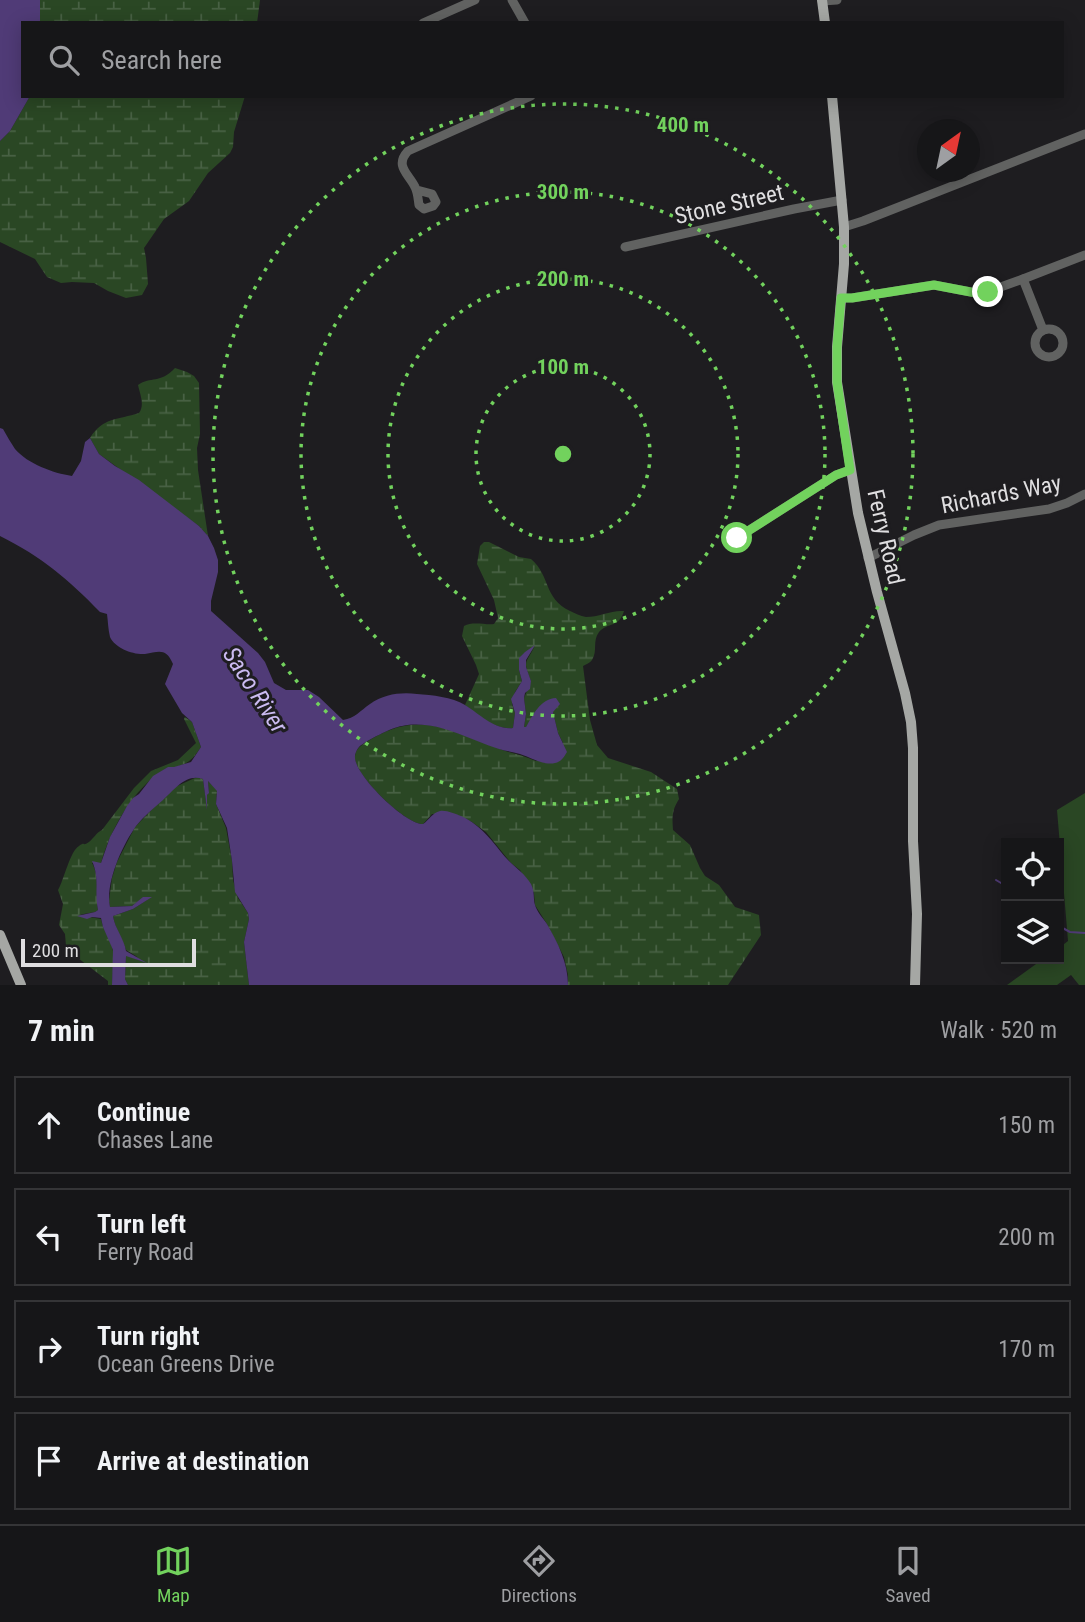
<!DOCTYPE html>
<html lang="en">
<head>
<meta charset="utf-8">
<style>
  body { margin:0; font-family:"Roboto Condensed",sans-serif; background:#232325; color:#f1f3f6 }
  .controls { position:absolute; right:21px; bottom:21px; display:grid; overflow:hidden; border-radius:0px; box-shadow:0 4px 18px #0003 }
  .controls button { width:63px; height:63px; display:grid; place-items:center; padding:0; border:0; border-bottom:2px solid #353537; background:#161618; color:#f1f3f6; font:35px sans-serif }
  .compass { position:absolute; left:917px; top:119px; width:63px; height:63px; border-radius:50%; background:#161618; box-shadow:0 4px 18px #0003; rotate:33deg }
  .scale { position:absolute; left:21px; bottom:18px; width:175px; box-sizing:border-box; padding-left:7px; border:4px solid #dfdee0; border-top:0; font-size:19px; line-height:24px; white-space:nowrap; color:#dfdee0; -webkit-text-stroke:5px #1e1d20; paint-order:stroke }
  .stop { position:absolute; width:21px; height:21px; margin:-16px; border:5px solid #72d25d; border-radius:50%; background:#fff }
  .stop.end { background:#72d25d; border-color:#fff; box-shadow:0 2px 7px #0008 }
  .list { margin:0; padding:0; list-style:none }
  h2 { display:flex; justify-content:space-between; align-items:center; height:91px; margin:0; padding:0 28px; font-size:30px }
  h2 small { font-size:23px; font-weight:400; color:#9e9fa2 }
  .list li { display:grid; grid-template-columns:46px 1fr auto; gap:21px; align-items:center; box-sizing:border-box; height:98px; margin:0 14px 14px; padding:0 14px; border:2px solid #353537; border-radius:0px }
  .list b { display:block; font-size:26px; white-space:nowrap }
  .list p { margin:0; font-size:23px; white-space:nowrap; color:#9e9fa2 }
  .list em { font-size:23px; font-style:normal; color:#9e9fa2 }
  .icon { flex:none; width:38px; height:38px; fill:none; stroke:currentColor; stroke-width:2; stroke-linecap:round; stroke-linejoin:round }
  .map { position:relative; flex:none; width:1085px; height:985px; overflow:hidden }
  .search { position:absolute; background:#161618; box-shadow:0 4px 18px #0003; left:21px; right:21px; top:21px; height:77px; display:flex; align-items:center; gap:18px; box-sizing:border-box; padding:0 24px; border-radius:0px; color:#9e9fa2; font-size:26px }
  .sheet { height:539px; background:#161618 }
  nav { display:flex; justify-content:space-around; align-items:center; box-sizing:border-box; height:98px; border-top:2px solid #353537; background:#161618; font-size:19px; color:#9e9fa2 }
  nav a { display:grid; justify-items:center; gap:4px }
  nav .on { color:#72d25d }
  .map>svg:first-child { display:block }
</style>
</head>
<body>
<div class="map">
<svg width="1085" height="985" viewBox="0 0 1085 985">
  <defs>
    <pattern id="wetland-marsh" width="20" height="14" patternUnits="userSpaceOnUse" patternTransform="scale(1.75)"><rect width="20" height="14" fill="#2a4724"/><path d="M1 5h8M5 5V1M11 12h8M15 12V8" fill="none" stroke="#486144"/></pattern>
  </defs>
  <rect width="100%" height="100%" fill="#1e1d20"/>
  <path fill="#2a4724" d="M1085,793v192h-6l-8,-10 -14,10h-50l36,-26h16v-11l9,-7 -11,-131z"/>
  <g fill="url(#wetland-marsh)">
    <path d="M40,0h220l-3,23h-217z"/>
    <path d="M30,96h215l-11,36 -1,15 -3,6 -22,20 -19,28 -25,18 -20,29 2,10 2,26 -6,11 -16,3 -18,-7 -14,-8 -22,-1 -11,1 -14,-6 -12,-18 -35,-17v-101l10,-10z"/>
    <path d="M175,368l12,4 7,4 5,7 1,51 -3,14 1,22 10,66 -9,-10 -100,-72 -9,-16c13,-21 28,-18 49,-25 6,-8 1,-19 -1,-28 13,-9 22,-1 37,-17z"/>
    <path d="M484,542h5l30,15 12,2c20,17 12,39 39,52 5,2 10,5 16,6 13,0 25,-7 38,-6 -5,17 -16,11 -25,21 -7,9 -1,19 -7,28 -2,3 -6,4 -9,6l7,54 7,25 11,13 43,14 26,17 2,10c-7,11 -7,18 -6,31l17,15 10,23 5,8 14,9 16,22 24,8 2,20 -33,50h-160v-10l-4,-18 -17,-33 -12,-19 -1,-12 -14,-23 -9,-7 -25,-31 -14,-10 -17,-8h-23l-9,10c-17,1 -71,-51 -68,-68 1,-10 11,-13 18,-18 48,-27 75,-8 122,9 13,6 27,8 41,14l27,-18 -5,-10 -5,-21 -12,-7 -15,22h-2l2,-13 -2,-16 7,-17c-8,-21 -6,-16 4,-35l-16,24 3,11 -7,11 -3,12 3,9 -2,15c-17,2 -35,-12 -48,-23l14,-31 -3,-9 -14,-29 2,-10c9,-5 20,-1 30,-2l4,-6 -4,-18 -17,-36 3,-18z"/>
    <path d="M185,717l7,5 9,25c-8,12 -12,16 -25,20 -7,1 -5,-1 -11,2 -32,20 -54,59 -64,94h-9c8,14 3,31 6,47l-3,2 -17,3 23,4c2,11 10,20 12,32 2,10 -1,24 -1,34h-4v-4l-38,-29 -4,-6 -1,-12 -6,-9 4,-21 -5,-14c6,-10 12,-39 21,-44 7,-5 3,1 10,-4 5,-4 7,-9 13,-12l32,-42 17,-17 27,-11 18,-17 -12,-24z"/>
    <path d="M197,777l6,2 4,30v-14l2,-3 -1,-11 9,9 -1,14 10,24 6,33 1,19 5,18 10,15 1,6 -5,23 5,43h-121l-3,-6 1,-24 15,6 -5,-5 -10,-6c-4,-12 -11,-22 -13,-34l20,-7 14,-9 -4,-2 -11,8 -22,1 -1,-6 3,-23 5,-16 18,-35 38,-39z"/>
  </g>
  <g fill="#503b77">
    <path d="M0,0h40v23h-17v73h7l-20,35 -10,10z"/>
    <path d="M0,428l3,1c4,7 8,14 12,20 13,15 38,24 57,27l9,-15 4,-19 5,-4 9,16 16,12 24,14 60,46 9,10 6,12 4,12v12l-7,29v10l47,42 7,9 9,21 12,7h22l11,7 24,23c12,-2 17,-9 27,-16 14,-10 31,-12 47,-10 15,1 35,3 48,11 15,9 29,25 48,23l2,-15 -4,-14 11,-18 -3,-11v-12l6,-6 10,-7 -9,15v7l5,14 -1,8 -5,4 -1,5 2,16 -2,13h2c7,-12 14,-28 30,-29l4,6 -7,8 5,21 9,19c-3,5 -6,10 -12,11 -11,3 -25,-6 -35,-9 -7,-2 -14,-3 -21,-5 -32,-10 -63,-30 -97,-23 -9,1 -37,15 -43,21 -2,2 -4,7 -4,9 -2,18 51,69 68,68 6,-4 9,-11 17,-13 7,-1 15,3 21,5 23,11 31,26 47,44 8,8 17,14 23,24 4,8 2,14 4,21 2,7 8,13 12,19 11,19 21,39 21,61h-319l-5,-43 5,-23 -1,-6 -13,-21 -3,-31 -5,-33 -11,-24 1,-13 -9,-10 1,12 -2,2v15l-4,-31c-17,-6 -29,11 -40,21 -9,8 -19,16 -27,26 -14,20 -31,57 -26,81l22,-1 11,-9h9l-19,12 -20,7c2,13 11,22 13,35l21,12 -21,-7 -1,23 3,6h-16l1,-35 -10,-23 -2,-9 -9,-1 -5,2 -10,-3 18,-4 3,-2c-4,-19 2,-31 -6,-49l9,2 9,-26 17,-31 6,-8 6,-4 14,-18 15,-9h6l17,-5 10,-15 -9,-25 -10,-9 -17,-29 8,-20c-7,-17 -15,-12 -28,-10 -12,1 -30,-6 -35,-17 -2,-8 -2,-16 -3,-23l-7,-2c-32,-33 -58,-55 -100,-76z"/>
  </g>
  <g fill="none" stroke-linecap="round" stroke-linejoin="round">
    <g stroke="#503b77" stroke-width="2">
      <path d="M996,880l10,6"/>
      <path d="M1059,926l11,6 15,1"/>
    </g>
    <g stroke="#616261" stroke-width="9">
      <path d="M512,0l13,23"/>
      <path d="M822,1l15,-1"/>
      <path d="M423,23l52,-23"/>
      <path d="M417,190l15,4 4,8 -3,4 -9,3 -5,-4c-1,-6 -1,-12 -4,-18 -6,-13 -21,-21 -7,-36l123,-55"/>
      <path d="M844,227l19,-6 222,-87"/>
      <path d="M625,247l169,-38 48,-9"/>
      <path d="M1023,279l20,51"/>
      <path d="M841,298h11l82,-13 42,8h8l39,-14 62,-24"/>
      <circle cx="1049" cy="343" r="14"/>
      <path d="M737,538l99,-63 14,-5"/>
      <path d="M868,558l46,-23 25,-10 110,-16 18,-6 18,-9"/>
    </g>
    <g stroke="#a5a7a4" stroke-width="10">
      <path d="M822,0l3,23"/>
      <path d="M832,96l12,131v37l-7,83v35l21,131 19,79 28,101 6,29 2,26v93l4,73 -2,71"/>
      <path d="M0,935l21,50"/>
    </g>
  </g>
  <g fill="none" stroke-linecap="round" stroke-linejoin="round">
    <path stroke="#72d25d" stroke-width="9" d="M737,538l99,-63 14,-5 -13,-88v-35l4,-49h11l82,-13 42,8 12,-1"/>
  </g>
  <g fill="none" stroke="#72d25d" stroke-width="3.5" stroke-dasharray="3.5 7">
    <circle cx="563" cy="454" r="87"/>
    <circle cx="563" cy="454" r="175"/>
    <circle cx="563" cy="454" r="262"/>
    <circle cx="563" cy="454" r="350"/>
  </g>
  <g text-anchor="middle" stroke-width="6" stroke-linejoin="round" paint-order="stroke">
    <g font-size="23" fill="#dfdee0" stroke="#1e1d20">
      <text transform="translate(729 204) rotate(-13)" y="8">Stone Street</text>
      <text transform="translate(1001 494) rotate(-11)" y="8">Richards Way</text>
      <text transform="translate(886 537) rotate(77)" y="8">Ferry Road</text>
    </g>
    <g font-size="24" font-style="italic" fill="#cbbbf1" stroke="#1e1d20">
      <text transform="translate(255 690) rotate(57)" y="8">Saco River</text>
    </g>
  </g>
  <circle cx="563" cy="454" r="10" fill="#72d25d" stroke="#1e1d20" stroke-width="3.5"/>
  <g font-size="21" text-anchor="middle" font-weight="bold" fill="#72d25d" stroke="#1e1d20" stroke-width="6" stroke-linejoin="round" paint-order="stroke">
    <text x="683" y="132">400 m</text>
    <text x="563" y="199">300 m</text>
    <text x="563" y="286">200 m</text>
    <text x="563" y="374">100 m</text>
  </g>
</svg>
<div class="controls">
<button><svg class="icon" aria-label="locate" viewBox="0 0 24 24"><circle cx="12" cy="12" r="6"/><path d="M12 2v4M12 18v4M2 12h4M18 12h4"/></svg></button>
<button><svg class="icon" aria-label="layers" viewBox="0 0 24 24"><path d="M12 4l9 5-9 5-9-5zM3 14l9 5 9-5"/></svg></button>
</div>
<svg class="compass" viewBox="-18 -18 36 36"><path d="M0-13l5 13h-10z" fill="#e53935"/><path d="M0 13l5-13h-10z" fill="#9e9fa2"/></svg>
<div class="scale">200 m</div>
<div class="stop" style="left:737px;top:538px"></div>
<div class="stop end" style="left:988px;top:292px"></div>
<div class="search"><svg class="icon" aria-label="search" viewBox="0 0 24 24"><circle cx="10" cy="10" r="6"/><path d="M15 15l6 6"/></svg>Search here</div>
</div>
<section class="sheet">
<h2>7 min<small>Walk · 520 m</small></h2>
<ul class="list">
<li><svg class="icon" aria-label="ahead" viewBox="0 0 24 24"><path d="M12 20V5M6 11l6-6 6 6"/></svg><div><b>Continue</b><p>Chases Lane</p></div><em>150 m</em></li>
<li><svg class="icon" aria-label="left" viewBox="0 0 24 24"><path d="M17 20v-9H6M10 6l-5 5 5 5"/></svg><div><b>Turn left</b><p>Ferry Road</p></div><em>200 m</em></li>
<li><svg class="icon" aria-label="right" viewBox="0 0 24 24"><path d="M7 20v-9h11M14 6l5 5-5 5"/></svg><div><b>Turn right</b><p>Ocean Greens Drive</p></div><em>170 m</em></li>
<li><svg class="icon" aria-label="arrive" viewBox="0 0 24 24"><path d="M6 21V4h12l-3 4 3 4H6"/></svg><div><b>Arrive at destination</b></div></li>
</ul>
</section>
<nav>
<a class="on"><svg class="icon" aria-label="map" viewBox="0 0 24 24"><path d="M3 6l6-2 6 2 6-2v14l-6 2-6-2-6 2zM9 4v14M15 6v14"/></svg>Map</a>
<a><svg class="icon" aria-label="directions" viewBox="0 0 24 24"><path d="M12 3l9 9-9 9-9-9zM9 14v-3h6M13 9l2 2-2 2"/></svg>Directions</a>
<a><svg class="icon" aria-label="saved" viewBox="0 0 24 24"><path d="M7 4h10v16l-5-4-5 4z"/></svg>Saved</a>
</nav>
</body>
</html>
